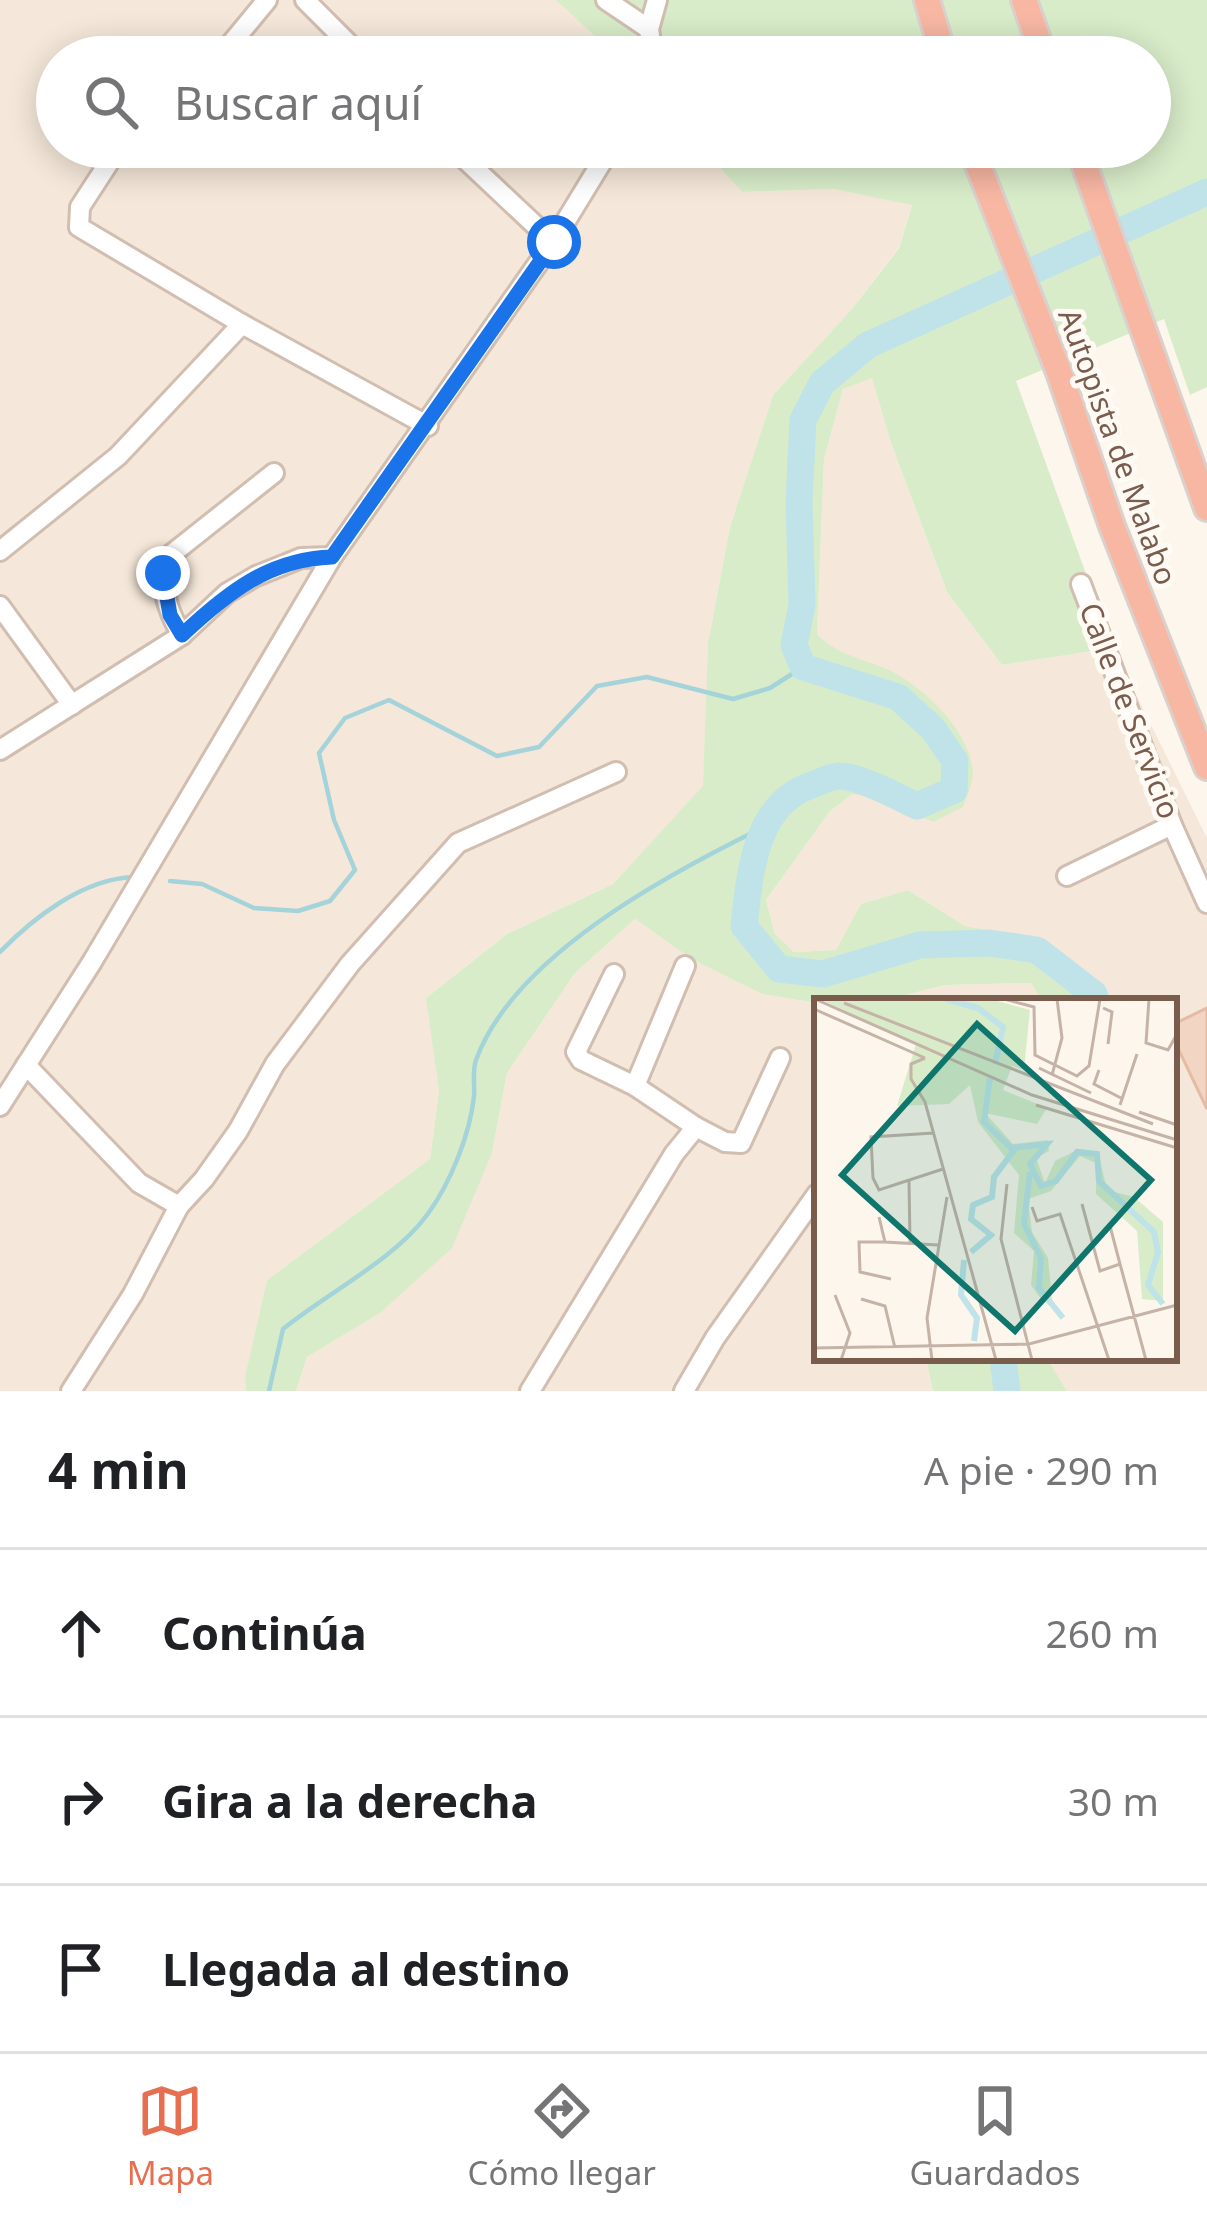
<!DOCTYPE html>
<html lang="es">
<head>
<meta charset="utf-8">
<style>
  body { margin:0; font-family:"Noto Sans",sans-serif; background:#f2f2f2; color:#202124 }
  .stop { position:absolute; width:36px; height:36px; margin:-27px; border:9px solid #1a73e8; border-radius:50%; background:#fff }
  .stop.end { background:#1a73e8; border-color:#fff; box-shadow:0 3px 12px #0008 }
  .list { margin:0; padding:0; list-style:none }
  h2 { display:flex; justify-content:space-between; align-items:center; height:156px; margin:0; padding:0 48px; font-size:51px }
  h2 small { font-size:39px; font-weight:400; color:#757577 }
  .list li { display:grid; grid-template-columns:78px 1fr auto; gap:36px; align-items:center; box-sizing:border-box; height:168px; padding:0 48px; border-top:3px solid #e0e0e0 }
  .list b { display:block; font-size:45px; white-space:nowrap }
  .list em { font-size:39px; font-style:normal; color:#757577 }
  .icon { flex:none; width:66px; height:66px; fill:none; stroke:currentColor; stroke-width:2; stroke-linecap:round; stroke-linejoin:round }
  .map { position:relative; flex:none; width:1207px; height:1391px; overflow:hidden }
  .search { position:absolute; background:#fff; box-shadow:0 6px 30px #0003; left:36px; right:36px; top:36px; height:132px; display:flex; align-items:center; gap:30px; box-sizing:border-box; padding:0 42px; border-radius:66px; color:#757577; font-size:45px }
  .sheet { height:660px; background:#fff }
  nav { display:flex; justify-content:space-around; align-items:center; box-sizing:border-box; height:168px; border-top:3px solid #e0e0e0; background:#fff; font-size:33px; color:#757577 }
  nav a { display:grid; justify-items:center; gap:6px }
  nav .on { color:#e76f51 }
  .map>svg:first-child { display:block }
</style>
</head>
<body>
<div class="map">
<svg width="1207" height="1391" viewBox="0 0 1207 1391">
  <rect width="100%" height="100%" fill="#fdf6ec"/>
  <g fill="#f5e8da">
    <path d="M0,0h556l61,57h-560v90h644l41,45 92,-3 78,15 -13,43 -47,62 -79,86 -43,132 -22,116 -4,143 -91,98 -106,50 -80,63 12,94 -9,68 -163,121 -22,96 1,15h-246z"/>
    <path d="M872,377l19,66 56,149 55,73 111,-17 94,190v553h-140l-20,-33h127v-357h-72l-7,-18 -74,-47 -56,-10 -57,-36 -47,14 -24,46 -43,2 -19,-18 -9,-34 64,-89 22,-18 23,4 58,25 -33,-146 -71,-28 -12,-14 7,-175 19,-70z"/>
    <path d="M635,919l58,41 69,34 55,9v355h109l7,33h-637l11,-34 73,-44 112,-160 15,-80 68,-100z"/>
    <path d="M1031,983l11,18h-160l63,-16z"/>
  </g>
  <g fill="#d8ecc9">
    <path d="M556,0h651v387l-17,8 -26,-76 -148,62 97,267 -111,17 -55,-73 -56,-149 -19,-65 -29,11 -19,70 -7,175c23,25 56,25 83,42 31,19 70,58 73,95 0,12 -6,25 -10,36l-30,15 -58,-25 -23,-3 -22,17 -64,89 9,34 19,18 42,-2 25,-46 47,-14 57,36 56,10 36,13 38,34 7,18h-60l-11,-18 -86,2 -63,16 -65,2 -55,-9 -69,-34 -58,-41 -60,54 -68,100 -15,80 -40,95 -72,65 -73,44 -11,34h-50l-1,-15 22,-96 163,-121 9,-68 -13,-93 81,-64 106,-50 90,-98 5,-143 22,-116 43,-132 79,-86 47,-61 13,-43 -78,-16 -92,3 -41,-45h449v-90h-533z"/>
    <path d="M926,1358h121l20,33h-134z"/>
  </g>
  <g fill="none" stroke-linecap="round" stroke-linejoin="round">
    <g stroke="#a5d3da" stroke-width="4.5">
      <path d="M170,881l32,3 52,24 44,3 32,-10 25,-31 -21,-50 -15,-67 26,-35 44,-18 108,56 42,-9 58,-61 50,-9 86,22 37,-11 33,-21"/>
      <path d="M0,952c33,-34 83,-73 133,-75"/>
      <path d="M269,1391l14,-62c44,-36 111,-69 144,-114 23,-31 43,-80 47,-119 1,-12 -2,-25 2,-36 38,-104 192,-186 286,-232"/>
    </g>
    <g stroke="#bfe3e8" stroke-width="27">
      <path d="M1096,1001l-2,-7 -57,-44 -48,-7 -69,2 -97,29 -44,-5 -35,-43c6,-52 10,-122 68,-141 8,-3 19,-9 27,-9 21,0 59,21 78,30l37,-16 1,-29 -22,-32 -35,-32 -95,-30 -9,-22 8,-40 -3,-103 4,-82 19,-37 46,-38 339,-153"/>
      <path d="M1003,1358l4,33"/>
    </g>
  </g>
  <path fill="#f3d5c3" stroke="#e6bba3" stroke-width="3" d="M1207,1008v101l-33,-69v-16z"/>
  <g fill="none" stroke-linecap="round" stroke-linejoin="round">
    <defs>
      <g id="minor">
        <path d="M305,0l57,57"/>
        <path d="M606,0l43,29"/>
        <path d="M220,57l47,-57"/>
        <path d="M653,57l-4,-28 8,-29"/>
        <path d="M119,147l-39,60 -1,20 163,97 186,102"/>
        <path d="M452,147l101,95"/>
        <path d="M0,551l118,-95 124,-132"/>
        <path d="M1081,584l91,241 35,78"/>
        <path d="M0,606l72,99"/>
        <path d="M182,635c-15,-24 -23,-51 -14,-78l106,-84"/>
        <path d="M0,750l182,-115 45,-42 29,-17 45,-18 31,-1"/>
        <path d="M1067,876l105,-51"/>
        <path d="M26,1065l113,118 40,23"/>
        <path d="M635,1086l50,-120"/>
        <path d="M0,1106l92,-144 240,-405 221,-315 58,-95"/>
        <path d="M696,1127l29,15 16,1 39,-85"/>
        <path d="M71,1391l62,-97 46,-88 25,-27 34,-48 37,-67 75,-100 108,-121 158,-71"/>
        <path d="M530,1391l144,-237 22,-27 -61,-41 -54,-26 -5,-8 38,-78"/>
        <path d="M684,1391l31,-53 102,-144"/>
      </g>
      <g id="highway">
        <path d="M927,0l17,57"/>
        <path d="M1024,0l20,57"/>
        <path d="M971,147l88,225 53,154 95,241"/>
        <path d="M1078,147l129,361"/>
      </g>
    </defs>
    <use href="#minor" stroke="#d1beb0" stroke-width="24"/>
    <use href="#highway" stroke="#dad1cd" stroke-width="30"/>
    <use href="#minor" stroke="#fff" stroke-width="18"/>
    <use href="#highway" stroke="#f7b7a3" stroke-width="24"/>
  </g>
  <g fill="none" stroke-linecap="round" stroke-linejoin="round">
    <path stroke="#1a73e8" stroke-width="15" d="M163,573l7,42 12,20c45,-42 87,-76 150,-78l222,-315"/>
  </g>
  <g text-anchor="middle" stroke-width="10" stroke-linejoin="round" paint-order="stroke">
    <g font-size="30" fill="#7a5c4d" stroke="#fffaf3">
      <text transform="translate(1117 447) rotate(70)" y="10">Autopista de Malabo</text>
      <text transform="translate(1129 711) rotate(69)" y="10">Calle de Servicio</text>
    </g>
  </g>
  <g transform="translate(814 998)">
    <rect width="363" height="363" fill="#fdf6ec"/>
    <path d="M6,1h170l40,11 -6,60 -12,-4 -9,24 44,18 -10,16 -52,-11 28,31 35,-4 1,11 -13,7 9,25 10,-22 24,-12 19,3 9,38 27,7 29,25v79l-21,-2 -5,-68 -41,-37v-31l-16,-7 -29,35 -23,8 4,33 16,26 5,50 -12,-9 -10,-14 3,-34 -20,-18 5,-58 -41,-53 -8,-37 -21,19 -52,2 19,-62z" fill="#d8ecc9"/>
    <path fill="none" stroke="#bfe3e8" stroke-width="6" d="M132,1l32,9 25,19 -8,37M176,80l-6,44 27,26 36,-4 -17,20 11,22 15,-5 21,-29 20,2 2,27 55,51 4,20 -10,33 15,19M216,174l-6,52 17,34 -2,30 24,30M157,254l20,-17 -20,-16 2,-14 19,-8 2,-20 21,-28M150,262l-3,35 16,23 -3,23"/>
    <path fill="none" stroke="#c5b3a7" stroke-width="3" d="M1,1l217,96 145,45M190,1l30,8 1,48 42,21 12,-10 11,-67M335,1l-3,44 22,7 9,-16M30,5l309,121M289,10l9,4 -4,32M0,11l111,49M111,60l-14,6v15l14,23 71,258M225,70l52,25M285,72l-5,14 27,14M238,77l10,-37 -5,-39M222,107l141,43M306,107l17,-51M325,114l38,13M120,135l-63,4 2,41 6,12 64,-21M95,183l1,61M193,186l-6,55 31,121M268,206l18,67 20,-7 26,96M218,209l5,14 23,-7 49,146M65,219l6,25 53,3M296,228l10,38M71,244h-26l1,30 31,7M21,297l15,38 -9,27M47,301l24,7 10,42M0,350l215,-4 148,-39M118,362l-5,-42 20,-121"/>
    <path fill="#0f766e" fill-opacity="0.15" stroke="#0f766e" stroke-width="6" d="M163,26l174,156 -136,151 -173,-156z"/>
    <rect width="363" height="363" fill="none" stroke="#7a5c4d" stroke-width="6"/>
  </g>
</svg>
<div class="stop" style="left:554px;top:242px"></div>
<div class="stop end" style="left:163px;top:573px"></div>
<div class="search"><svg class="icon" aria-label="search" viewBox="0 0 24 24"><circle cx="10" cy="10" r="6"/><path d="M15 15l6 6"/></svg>Buscar aquí</div>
</div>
<section class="sheet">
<h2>4 min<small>A pie · 290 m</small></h2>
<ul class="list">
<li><svg class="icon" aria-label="ahead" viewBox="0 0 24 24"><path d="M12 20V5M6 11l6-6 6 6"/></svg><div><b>Continúa</b></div><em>260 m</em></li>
<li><svg class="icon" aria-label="right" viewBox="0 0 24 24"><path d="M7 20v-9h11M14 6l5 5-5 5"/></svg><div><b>Gira a la derecha</b></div><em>30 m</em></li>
<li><svg class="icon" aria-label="arrive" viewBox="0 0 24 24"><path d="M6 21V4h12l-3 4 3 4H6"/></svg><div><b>Llegada al destino</b></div></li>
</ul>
</section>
<nav>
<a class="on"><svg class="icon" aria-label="map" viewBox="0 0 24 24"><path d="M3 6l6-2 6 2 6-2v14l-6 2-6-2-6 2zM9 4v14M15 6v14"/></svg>Mapa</a>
<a><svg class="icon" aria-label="directions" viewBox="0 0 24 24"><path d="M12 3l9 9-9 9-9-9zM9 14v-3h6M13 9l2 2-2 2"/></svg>Cómo llegar</a>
<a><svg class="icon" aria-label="saved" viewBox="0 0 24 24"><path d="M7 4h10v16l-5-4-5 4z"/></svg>Guardados</a>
</nav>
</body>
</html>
